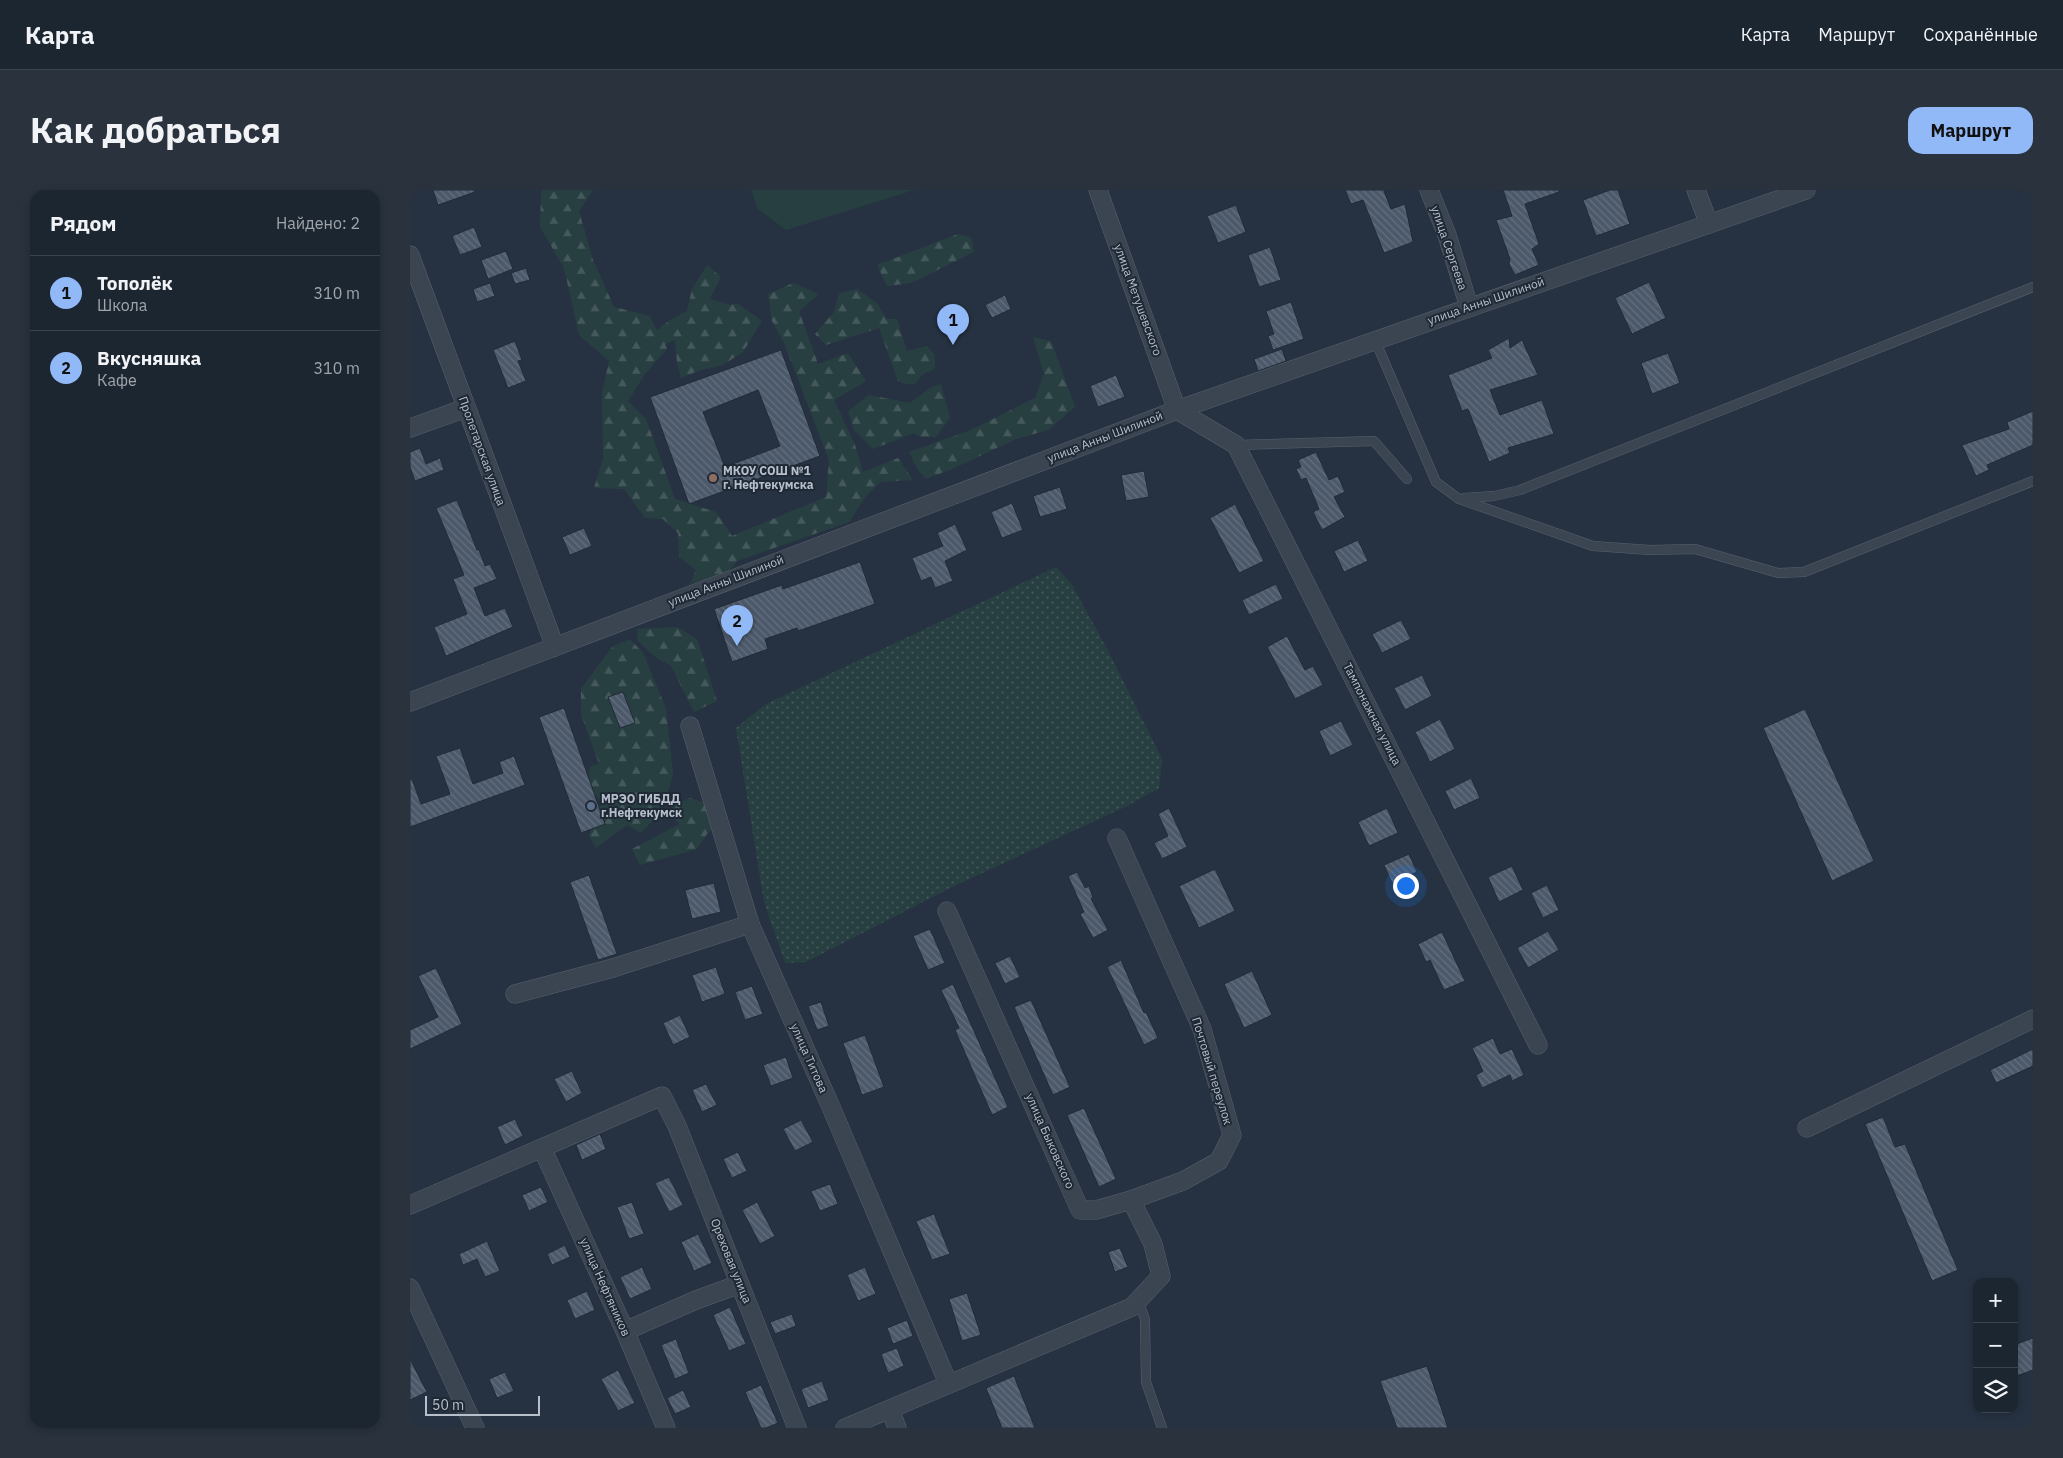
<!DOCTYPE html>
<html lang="ru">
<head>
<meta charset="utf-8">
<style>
  body { margin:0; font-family:"IBM Plex Sans",sans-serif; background:#29323d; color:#f1f3f6 }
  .controls { position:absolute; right:15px; bottom:15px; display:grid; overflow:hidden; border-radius:10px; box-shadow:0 2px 8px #0003 }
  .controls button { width:45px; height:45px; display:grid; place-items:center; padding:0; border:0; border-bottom:1px solid #3a434d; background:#1c2631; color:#f1f3f6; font:25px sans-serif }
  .scale { position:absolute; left:15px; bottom:12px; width:115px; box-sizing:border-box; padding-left:5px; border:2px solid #b7bfcb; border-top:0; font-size:14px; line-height:18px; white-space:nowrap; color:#b7bfcb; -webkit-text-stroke:4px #1f2936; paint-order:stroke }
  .you { position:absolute; left:995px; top:695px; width:18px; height:18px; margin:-12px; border:4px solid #fff; border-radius:50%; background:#1a73e8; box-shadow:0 0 0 8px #1a73e833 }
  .badge { display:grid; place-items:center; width:32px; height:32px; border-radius:50%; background:#91b8f7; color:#111; font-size:16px; font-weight:700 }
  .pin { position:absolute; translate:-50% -41px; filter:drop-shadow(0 1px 2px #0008) }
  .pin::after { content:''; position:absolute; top:26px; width:18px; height:15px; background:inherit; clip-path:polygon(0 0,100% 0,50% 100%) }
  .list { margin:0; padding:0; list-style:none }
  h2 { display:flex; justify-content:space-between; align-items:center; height:65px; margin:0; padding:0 20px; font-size:21px }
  h2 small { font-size:16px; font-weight:400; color:#a0a5ab }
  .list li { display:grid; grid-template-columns:32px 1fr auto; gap:15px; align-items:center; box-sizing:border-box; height:75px; padding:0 20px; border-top:1px solid #3a434d }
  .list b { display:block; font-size:19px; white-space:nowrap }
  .list p { margin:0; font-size:16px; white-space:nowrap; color:#a0a5ab }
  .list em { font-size:16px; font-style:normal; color:#a0a5ab }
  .icon { flex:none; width:28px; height:28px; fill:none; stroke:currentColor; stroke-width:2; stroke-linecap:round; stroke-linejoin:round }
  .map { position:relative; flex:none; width:1623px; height:1238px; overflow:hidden; border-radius:15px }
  header { display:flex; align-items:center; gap:30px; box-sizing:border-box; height:70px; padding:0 25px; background:#1c2631; border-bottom:1px solid #3a434d }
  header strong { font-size:24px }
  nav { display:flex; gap:28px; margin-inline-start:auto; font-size:18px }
  .intro { display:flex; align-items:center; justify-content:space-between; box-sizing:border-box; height:120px; padding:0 30px }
  h1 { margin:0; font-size:35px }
  .button { padding:12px 22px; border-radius:15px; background:#91b8f7; color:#111; font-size:18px; font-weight:700 }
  main { display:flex; gap:30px; padding:0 30px }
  aside { flex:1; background:#1c2631; border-radius:15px; box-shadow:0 2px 8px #0003 }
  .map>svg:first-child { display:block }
</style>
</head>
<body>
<header>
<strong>Карта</strong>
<nav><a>Карта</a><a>Маршрут</a><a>Сохранённые</a></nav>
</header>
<div class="intro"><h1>Как добраться</h1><a class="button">Маршрут</a></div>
<main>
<aside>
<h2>Рядом<small>Найдено: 2</small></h2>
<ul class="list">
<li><span class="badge">1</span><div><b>Тополёк</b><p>Школа</p></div><em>310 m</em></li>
<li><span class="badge">2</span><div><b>Вкусняшка</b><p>Кафе</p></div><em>310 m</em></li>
</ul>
</aside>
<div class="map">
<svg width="1623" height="1238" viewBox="0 0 1623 1238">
  <defs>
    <pattern id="grass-dots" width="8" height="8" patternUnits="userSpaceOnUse" patternTransform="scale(1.25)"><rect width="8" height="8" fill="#283f42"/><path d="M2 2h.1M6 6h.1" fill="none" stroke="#45595c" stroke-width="1.8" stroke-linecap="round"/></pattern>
    <pattern id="forest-firs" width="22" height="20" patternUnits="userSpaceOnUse" patternTransform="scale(1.25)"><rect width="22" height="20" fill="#283f42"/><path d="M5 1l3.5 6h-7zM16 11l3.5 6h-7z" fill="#45595c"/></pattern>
    <pattern id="building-back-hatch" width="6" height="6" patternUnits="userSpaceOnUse" patternTransform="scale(1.25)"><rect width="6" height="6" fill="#4c596a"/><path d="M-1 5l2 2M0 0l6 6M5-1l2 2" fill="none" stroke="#646f7e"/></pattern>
  </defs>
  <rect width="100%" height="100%" fill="#263241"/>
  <path fill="url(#grass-dots)" d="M646,377l15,16 36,66 55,110 -3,29 -32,18 -173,80 -148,76 -21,1 -21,-61 -28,-174 30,-24z"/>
  <g fill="url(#forest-firs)" fill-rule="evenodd">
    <path d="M131,0h52l-14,21 14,49 21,47 36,9 7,14 13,-10 17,-9 5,-22 15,-24 14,12 -11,22 20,6 7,-2 25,18 -19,31 -20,13 -25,6 -17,7 -4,-15 -2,-23 -10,4 2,5 -22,25 -17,27 18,18 29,80 41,13 16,24 94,-39 3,-37 -45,-117 -12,-22 -4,-27 25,-11 26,11 -20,17 19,53 30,-11 18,28 -32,19 21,45 8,27 35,-14 15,22 -33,2 -14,14 -17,26 -112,39 -10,12 -37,11 6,-14 -17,-13 -1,-24 -15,-14 -18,-1 -21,-29 -30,-1 9,-29 -1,-66 7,-32 -30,-26 -15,-67 -24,-41z"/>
    <path d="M548,44l13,3 3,15 -63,31 -24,3 -10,-21z"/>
    <path d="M447,99l21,15 8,15h11l10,32 20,-5 8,9v13l-13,7 -7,9h-10l-7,-3 -19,-53 -53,17 -11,-11 19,-22 5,-19z"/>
    <path d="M623,147l18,4 24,66 -27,23 -32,9 -64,30 -26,10 -9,-10 -8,-17 62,-22 64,-32 9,-24z"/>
    <path d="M531,194l9,34 -14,19h-15l-7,-4 -41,16 -19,-19 -6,-19 21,-16 41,8 20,-15z"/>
    <path d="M267,437l20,12 20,62 -23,11 -23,-46 -17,-10 -16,-15 -1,-12z"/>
    <path d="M220,449l13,14 23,55 7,66 -7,24 -5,4 -3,13 -17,18 -14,-8 -31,23 -7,-13 13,-33 -17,-18 6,-18 8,-2 -18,-50v-25l31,-42zM213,502l12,30 -15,6 -12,-30z"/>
    <path d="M280,608l30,10 2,14 -15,12 -10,15 -57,16 -8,-16 48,-25 -11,-10 4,-9z"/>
  </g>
  <path fill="#283f42" d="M341,0h163l-128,40 -28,-21z"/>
  <g fill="url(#building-back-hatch)" stroke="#212b38" fill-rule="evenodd">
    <path d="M23,0h41l1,2 -37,13z"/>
    <path d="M935,0h40l-1,1 7,18 14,-5 8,38 -29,11 -21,-53 -12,4z"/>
    <path d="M1093,0h56v2l-34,12 14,40 -7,5 7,16 -24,10 -6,-11 1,-5 -14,-39 16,-4z"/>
    <path d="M1200,0h8l12,34 -34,12 -13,-36z"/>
    <path d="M826,15l10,27 -28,11 -11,-27z"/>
    <path d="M64,37l8,20 -22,8 -8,-19z"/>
    <path d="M860,57l11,33 -22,7 -11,-32z"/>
    <path d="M96,61l7,18 -25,10 -7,-19z"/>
    <path d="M116,78l4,12 -15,4 -4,-11z"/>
    <path d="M1239,92l17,36 -34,16 -17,-36z"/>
    <path d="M80,93l5,13 -18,6 -4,-13z"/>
    <path d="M595,105l6,14 -19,9 -7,-13z"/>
    <path d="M881,112l13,37 -31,11 -5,-14 6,-2 -8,-23z"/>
    <path d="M1099,148l1,10 12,-8 16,35 -48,15 10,25 42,-15 12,34 -46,14 2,5 -21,9 -21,-53 -6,2 -14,-36 44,-17 -4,-8z"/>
    <path d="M105,151l7,19 -4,1 8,20 -18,7 -15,-38z"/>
    <path d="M872,159l4,12 -28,10 -4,-12z"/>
    <path d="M371,160l39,106 -131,48 -39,-107zM348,200l22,56 -55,21 -22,-55z"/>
    <path d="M1258,163l12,30 -28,11 -11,-31z"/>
    <path d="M706,185l9,22 -27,10 -8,-21z"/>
    <path d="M1623,221v34l-46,20 2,5 -13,6 -14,-31 47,-16 -2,-7z"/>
    <path d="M10,258l6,16 14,-6 4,12 -29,11 -5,-14v-15z"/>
    <path d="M906,262l13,28 9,-4 7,16 -11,5 11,20 -23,13 -9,-18 6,-3 -13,-31 -5,2 -5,-11 5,-2 -3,-7z"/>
    <path d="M734,281l5,26 -23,4 -5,-26z"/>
    <path d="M650,297l7,22 -27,8 -7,-21z"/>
    <path d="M47,310l20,50h2l6,16 5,-2 7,15 -23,9 11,28 20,-8 8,19 -67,29 -12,-29 33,-13 -14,-35 11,-4 -28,-67z"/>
    <path d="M602,313l11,27 -21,8 -11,-26z"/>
    <path d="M825,314l29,57 -25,12 -29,-55z"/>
    <path d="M545,334l12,26 -22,11 8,20 -18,7 -4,-11 -10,4 -9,-23 31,-12 -6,-13z"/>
    <path d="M174,338l8,18 -22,9 -8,-18z"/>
    <path d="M948,350l10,21 -24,11 -10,-21z"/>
    <path d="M450,372l15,42 -77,27 -1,-3 -32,11 3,10 -36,13 -18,-53 68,-24 1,4z"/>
    <path d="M866,394l7,15 -34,16 -7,-15z"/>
    <path d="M991,430l10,19 -29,14 -10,-19z"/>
    <path d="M877,446l18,34 8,-4 10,19 -28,14 -28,-52z"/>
    <path d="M1012,485l10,21 -27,14 -11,-22z"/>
    <path d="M213,502l12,31 -15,5 -12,-31z"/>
    <path d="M154,518l41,116 -24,9 -42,-116z"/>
    <path d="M1395,519l69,152 -42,20 -69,-153z"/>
    <path d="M1030,529l15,30 -25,13 -15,-30z"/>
    <path d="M931,531l12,24 -23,11 -11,-25z"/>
    <path d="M50,558l13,36 30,-11 -4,-11 15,-6 11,29 -115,42v-48h2l9,25 29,-10 -14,-38z"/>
    <path d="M1061,588l9,20 -26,12 -9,-19z"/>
    <path d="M759,618l18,39 -25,12 -8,-16 14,-7 -10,-22z"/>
    <path d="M977,618l11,25 -29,13 -11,-24z"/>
    <path d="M999,664l8,18 -25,11 -8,-18z"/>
    <path d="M1102,676l11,24 -24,12 -11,-25z"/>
    <path d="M805,679l20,42 -36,17 -20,-42z"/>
    <path d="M667,682l8,16 4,-2 4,12 -2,1 17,31 -15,8 -13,-24 4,-2 -16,-36z"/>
    <path d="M179,685l28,79 -19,6 -28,-78z"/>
    <path d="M304,693l7,29 -29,7 -7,-29z"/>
    <path d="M1137,695l12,25 -16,8 -12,-25z"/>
    <path d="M520,739l15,34 -17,7 -15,-34z"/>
    <path d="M1138,741l11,19 -31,18 -11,-20z"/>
    <path d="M1032,742l23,49 -21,9 -14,-30 -4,2 -8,-18z"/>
    <path d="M600,766l10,21 -15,7 -10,-21z"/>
    <path d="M711,770l23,53 2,-1 12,26 -14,7 -37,-78z"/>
    <path d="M306,777l9,27 -23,8 -10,-27z"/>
    <path d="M26,778l26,56 -52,25v-19l28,-13 -20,-41z"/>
    <path d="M842,781l20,44 -28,13 -20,-44z"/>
    <path d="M543,794l55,123 -16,8 -37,-85 4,-2 -18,-38z"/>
    <path d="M342,796l11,28 -18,6 -10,-28z"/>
    <path d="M621,810l39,87 -17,8 -39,-88z"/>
    <path d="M411,812l8,24 -12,4 -9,-24z"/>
    <path d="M270,825l10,22 -17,8 -10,-22z"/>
    <path d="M455,845l19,52 -22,8 -19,-52z"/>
    <path d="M1083,848l7,16 12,-5 12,26 -12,6 -2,-6 -28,13 -6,-13 7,-4 -11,-23z"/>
    <path d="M1623,859v17l-37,17 -6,-13z"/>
    <path d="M376,867l7,21 -22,8 -8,-21z"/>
    <path d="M162,881l10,22 -16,9 -12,-23z"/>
    <path d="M296,894l11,21 -15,7 -10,-22z"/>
    <path d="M674,918l32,71 -17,8 -32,-72z"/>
    <path d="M1473,927l12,30 10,-3 53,126 -26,11 -67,-157z"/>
    <path d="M105,929l8,17 -18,9 -8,-18z"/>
    <path d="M391,930l12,22 -18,9 -12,-22z"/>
    <path d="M190,944l6,15 -24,11 -6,-15z"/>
    <path d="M328,962l9,19 -15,7 -9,-19z"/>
    <path d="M259,987l14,28 -14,7 -14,-29z"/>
    <path d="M420,994l8,20 -18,7 -9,-20z"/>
    <path d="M131,997l7,15 -19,9 -7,-16z"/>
    <path d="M222,1012l12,32 -15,5 -12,-32z"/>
    <path d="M347,1012l18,34 -15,8 -18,-34z"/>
    <path d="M524,1024l16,40 -18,6 -16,-39z"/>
    <path d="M288,1044l14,29 -18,8 -13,-29z"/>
    <path d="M77,1051l13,30 -15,6 -8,-18 -14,6 -4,-11z"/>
    <path d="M155,1055l5,12 -18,8 -5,-11z"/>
    <path d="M710,1058l8,19 -13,5 -7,-20z"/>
    <path d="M232,1077l10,22 -22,10 -10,-22z"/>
    <path d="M455,1077l11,27 -18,7 -11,-26z"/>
    <path d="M177,1101l8,19 -20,9 -8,-19z"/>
    <path d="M557,1103l14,42 -19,6 -13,-42z"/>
    <path d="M320,1117l16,37 -17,7 -16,-36z"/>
    <path d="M382,1124l4,12 -21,8 -5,-12z"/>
    <path d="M497,1130l6,16 -20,8 -6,-16z"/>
    <path d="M1623,1148v32l-19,7v-32z"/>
    <path d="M266,1149l13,34 -14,6 -14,-34z"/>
    <path d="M487,1158l7,18 -16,7 -7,-19z"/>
    <path d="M0,1169l17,33 -17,8z"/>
    <path d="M1017,1176l21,62h-51l-17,-47z"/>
    <path d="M208,1180l17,33 -17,8 -17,-32z"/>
    <path d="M95,1182l9,19 -17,7 -8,-19z"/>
    <path d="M604,1186l21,52h-33l-16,-40z"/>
    <path d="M412,1191l7,19 -21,8 -7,-19z"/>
    <path d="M351,1195l17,38 -12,5h-5l-16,-36z"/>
    <path d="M273,1200l8,17 -16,7 -8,-16z"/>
  </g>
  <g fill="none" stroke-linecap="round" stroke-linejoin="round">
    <defs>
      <g id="lane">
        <path d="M965,150l61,142 23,17 134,47 57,4 45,-1 83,24 26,-1 229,-91"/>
        <path d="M826,255l138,-4 33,38"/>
        <path d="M1054,308l30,-2 26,-6 513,-203"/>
        <path d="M728,1111l7,18 1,63 16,46"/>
      </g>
      <g id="street">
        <path d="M688,0l79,220"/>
        <path d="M1019,0l18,45 22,72"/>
        <path d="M1286,0l13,34"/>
        <path d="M0,65l145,392"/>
        <path d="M767,220l59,35 302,600"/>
        <path d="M0,238l56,-20"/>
        <path d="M0,512l767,-292 629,-220"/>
        <path d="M280,536l60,198 81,183 117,276"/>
        <path d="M537,721l133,299h16l35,-10 52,-19 36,-20 13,-26 -30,-106 -85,-191"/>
        <path d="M105,804l98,-26 137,-44"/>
        <path d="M1397,938l226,-109"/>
        <path d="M132,958l83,183 41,97"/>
        <path d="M0,1015l252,-109 15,30 120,302"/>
        <path d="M0,1098l65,140"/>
        <path d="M215,1141l71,-31 44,-16"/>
        <path d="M480,1219l7,19"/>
        <path d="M435,1238l287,-121 29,-31 -8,-32 -22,-44"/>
      </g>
    </defs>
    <use href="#lane" stroke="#58626e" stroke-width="10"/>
    <use href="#street" stroke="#58626e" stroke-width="19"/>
    <use href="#lane" stroke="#3b4451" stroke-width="9"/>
    <use href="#street" stroke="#3b4451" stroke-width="18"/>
  </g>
  <circle fill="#8d6e63" stroke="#1f2936" stroke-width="2" cx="303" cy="288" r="5"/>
  <circle fill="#5c6f8a" stroke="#1f2936" stroke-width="2" cx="181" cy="616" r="5"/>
  <g text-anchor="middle" stroke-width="4" stroke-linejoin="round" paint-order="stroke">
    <g font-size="12" fill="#b7bfcb" stroke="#1f2936">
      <text transform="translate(1039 58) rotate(71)" y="4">улица Сергеева</text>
      <text transform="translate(728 110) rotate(70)" y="4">улица Метушевского</text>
      <text transform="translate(1076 111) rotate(-19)" y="4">улица Анны Шилиной</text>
      <text transform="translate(695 247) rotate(-21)" y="4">улица Анны Шилиной</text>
      <text transform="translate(72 261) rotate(70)" y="4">Пролетарская улица</text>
      <text transform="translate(316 391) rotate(-21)" y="4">улица Анны Шилиной</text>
      <text transform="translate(962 524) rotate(63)" y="4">Тампонажная улица</text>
      <text transform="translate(399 868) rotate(66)" y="4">улица Титова</text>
      <text transform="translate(802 881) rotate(73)" y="4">Почтовый переулок</text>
      <text transform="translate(640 951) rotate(66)" y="4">улица Быковского</text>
      <text transform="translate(321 1071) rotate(68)" y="4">Ореховая улица</text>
      <text transform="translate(195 1097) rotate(66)" y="4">улица Нефтяников</text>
    </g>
    <g font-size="12" font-weight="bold" fill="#b7bfcb" stroke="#1f2936" text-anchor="start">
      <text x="313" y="285">МКОУ СОШ №1<tspan x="313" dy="14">г. Нефтекумска</tspan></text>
      <text x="191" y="613">МРЭО ГИБДД<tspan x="191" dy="14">г.Нефтекумск</tspan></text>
    </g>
  </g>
</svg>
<div class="controls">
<button>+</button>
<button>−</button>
<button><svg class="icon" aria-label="layers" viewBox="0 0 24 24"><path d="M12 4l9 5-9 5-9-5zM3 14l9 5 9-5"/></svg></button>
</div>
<div class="scale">50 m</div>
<div class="you"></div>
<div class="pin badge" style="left:543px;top:155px">1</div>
<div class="pin badge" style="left:327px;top:456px">2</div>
</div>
</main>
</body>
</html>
